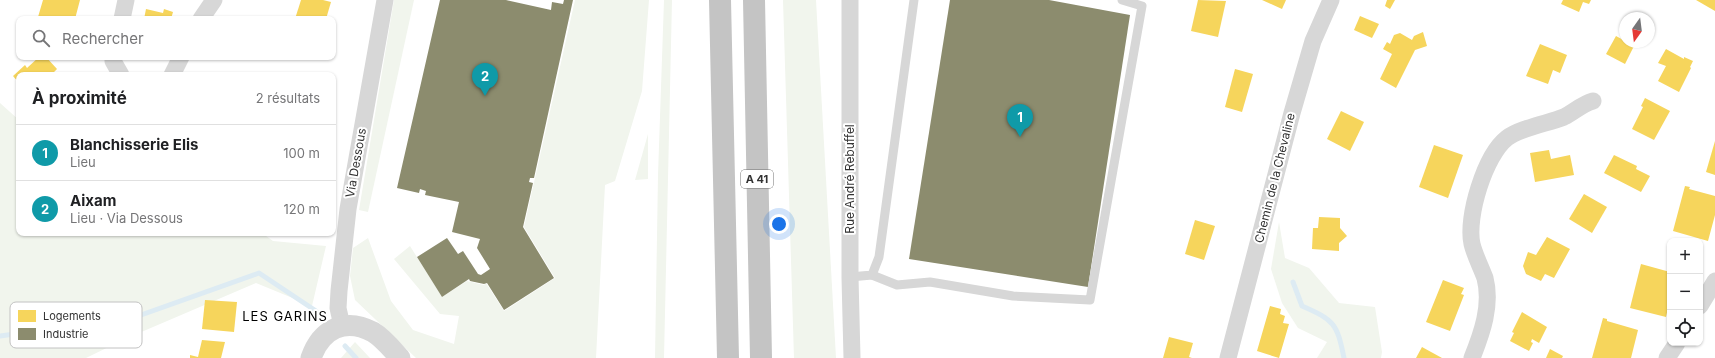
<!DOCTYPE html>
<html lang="fr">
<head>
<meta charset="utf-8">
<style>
  body { margin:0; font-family:Inter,sans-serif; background:#f2f2f2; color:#202124 }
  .controls { position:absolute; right:12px; bottom:12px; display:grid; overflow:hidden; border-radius:8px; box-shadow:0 1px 3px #0004 }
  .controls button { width:36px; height:36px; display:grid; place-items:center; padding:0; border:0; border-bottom:1px solid #e0e0e0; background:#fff; color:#202124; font:20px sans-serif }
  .compass { position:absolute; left:1619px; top:12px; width:36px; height:36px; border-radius:50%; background:#fff; box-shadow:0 1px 3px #0004; rotate:194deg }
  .you { position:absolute; left:779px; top:224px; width:14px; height:14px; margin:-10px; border:3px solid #fff; border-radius:50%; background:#1a73e8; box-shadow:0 0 0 6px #1a73e833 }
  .badge { display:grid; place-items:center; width:26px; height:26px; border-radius:50%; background:#db2777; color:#fff; font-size:13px; font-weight:700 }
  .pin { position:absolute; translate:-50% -33px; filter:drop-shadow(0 1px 2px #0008) }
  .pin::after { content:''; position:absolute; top:21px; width:14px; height:12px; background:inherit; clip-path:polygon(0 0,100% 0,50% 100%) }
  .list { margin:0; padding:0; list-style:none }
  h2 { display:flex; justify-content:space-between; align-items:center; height:52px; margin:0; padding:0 16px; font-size:17px }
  h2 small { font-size:13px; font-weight:400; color:#757577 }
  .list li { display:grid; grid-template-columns:26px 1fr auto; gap:12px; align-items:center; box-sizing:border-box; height:56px; padding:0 16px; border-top:1px solid #e0e0e0 }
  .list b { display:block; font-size:15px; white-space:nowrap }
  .list p { margin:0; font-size:13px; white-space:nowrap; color:#757577 }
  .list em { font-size:13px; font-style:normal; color:#757577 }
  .icon { flex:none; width:22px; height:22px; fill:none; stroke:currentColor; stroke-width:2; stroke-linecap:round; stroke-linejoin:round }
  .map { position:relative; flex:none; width:1715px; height:358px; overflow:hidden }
  .search { position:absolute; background:#fff; box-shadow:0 1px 3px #0004; left:16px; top:16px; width:320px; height:44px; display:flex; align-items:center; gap:10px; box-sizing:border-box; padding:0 14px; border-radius:8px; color:#757577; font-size:15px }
  .panel { position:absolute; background:#fff; box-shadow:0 1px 3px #0004; left:16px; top:72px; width:320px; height:164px; border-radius:8px }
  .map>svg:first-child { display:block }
</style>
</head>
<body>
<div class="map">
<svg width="1715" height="358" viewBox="0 0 1715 358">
  <rect width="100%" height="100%" fill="#fff"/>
  <g fill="#f1f5ed">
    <path d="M394,0h20l-46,212 -9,-2z"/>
    <path d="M575,0h74l-7,91 -27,90 -10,4 -9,173h-180l-61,-58 -5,-24 3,-28 15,-10 23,63 22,29 41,14 5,-28 -19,-2 -46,-55 16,-13 32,51 25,-16 17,4 2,-2 18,28 51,-33 -31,-51z"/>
    <path d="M664,0h8l-8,358h-9l3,-183z"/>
    <path d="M783,0h33l20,358h-42z"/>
    <path d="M0,103l19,17v113h243l11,8 53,5 -14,60 -56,-23 -131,56 -39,19h-86z"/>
    <path d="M648,134v45l-13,1z"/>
    <path d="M1279,222l6,36 24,10 30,35 36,4 7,45 -1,6h-64l10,-16 -29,-14 -16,-25 -11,-34z"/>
    <path d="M355,342l15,16h-29z"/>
  </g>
  <g fill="#f6d55c">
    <path d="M43,0h37l-5,19h-17l-6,-2 -1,2h-7l-6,-2z"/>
    <path d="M301,0h22l8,2 -5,17h-31z"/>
    <path d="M1198,0l28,1 -8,36 -27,-6z"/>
    <path d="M1262,0h24l-4,9z"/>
    <path d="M1387,0h8l-5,9 -5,-3z"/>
    <path d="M1563,0h28l-2,4 -6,-2 -4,10 -18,-8z"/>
    <path d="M1696,0h19v11z"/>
    <path d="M146,9l17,4 1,-4 9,3 -2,7h-27z"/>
    <path d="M1360,16l19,8 -7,14 -18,-8z"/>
    <path d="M1423,32l4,14 -12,4 -19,38 -16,-9 12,-25 -9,-5 4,-7 3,2 4,-9 6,-2 12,7 2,-4z"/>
    <path d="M1616,36l18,10 -9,18 -19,-10z"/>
    <path d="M1540,44l27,11 -7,18 -7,-3 -5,14 -22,-8z"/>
    <path d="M1666,49l18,10v-2l9,4 -3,6 1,1 -12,24 -21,-11 8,-15 -8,-3z"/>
    <path d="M39,57h7l11,12 -6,6h-32v8l-6,-7 12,-11 2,3z"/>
    <path d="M1235,69l18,5 -11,38 -17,-5z"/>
    <path d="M1645,98l25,13 -16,29 -22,-11 11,-22 -2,-1z"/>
    <path d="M1341,111l23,11 -14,29 -23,-12z"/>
    <path d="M1715,141v34l-9,-3z"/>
    <path d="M1434,145l29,10 -15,43 -29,-11z"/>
    <path d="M1549,150l2,9 19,-4 4,20 -39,7 -5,-29z"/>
    <path d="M1614,155l23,11 -1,3 14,7 -9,16 -37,-19z"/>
    <path d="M1685,186l5,1 -1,2 26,7v19l-7,26 -35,-10z"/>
    <path d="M1584,194l23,13 -15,26 -23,-14z"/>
    <path d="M1319,217l21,1v10l7,8 -8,7v8l-27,-2 1,-21h5z"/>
    <path d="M1195,220l20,6 -11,34 -19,-6z"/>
    <path d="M1547,237l23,12 -16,29 -9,-4 -4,7 -15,-7 -3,-8 5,-14 8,3z"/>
    <path d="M1641,264l29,8v27l-4,18 -36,-9z"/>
    <path d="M1443,280l21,8 -3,6 3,1 -14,36 -24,-9z"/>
    <path d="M205,300l32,2 -3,30 -32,-3z"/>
    <path d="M1270,306l11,3 -1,5 5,2 -2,7 6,1 -10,34 -22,-7z"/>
    <path d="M1522,312l25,15 -8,16 -7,-4 -1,3 2,1 -4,8 -19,-10 4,-8 -2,-1z"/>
    <path d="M1603,318l4,1v2l31,9 -7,28h-39z"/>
    <path d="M1169,337l24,6 -4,14 3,1h-29z"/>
    <path d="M202,340l23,2 -4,16h-31v-3l8,2z"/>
    <path d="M1422,347l20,11h-26z"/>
    <path d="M1550,349l13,7 -1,2h-16z"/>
  </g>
  <g fill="#8c8c6e">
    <path d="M440,0h66l45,10 1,-8 11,2 1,-4h9l-39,178h-4l-1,4 4,1 -10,44 31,51 -50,32 -17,-27 -3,1 -14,-3 -1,-2 -27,18 -25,-40 30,-19 11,16 5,-3 15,23 3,1 9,-6 -13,-21 3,-9 -28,-7 7,-30 -34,-7 1,-4 -6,-2 -1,4 -22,-5z"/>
    <path d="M950,0h99l81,15 -42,272 -179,-28z"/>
  </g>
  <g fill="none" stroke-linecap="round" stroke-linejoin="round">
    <g stroke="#ddebf3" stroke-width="5">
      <path d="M1293,282l9,24c32,14 35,17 42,52"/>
      <path d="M0,336l65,-9 31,4 163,-58 57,38"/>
      <path d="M345,346l11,12"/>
    </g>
    <g stroke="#d7d7d7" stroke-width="9">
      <path d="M872,275l25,10 33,-3 83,14 77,4 52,-294 -20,-6"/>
      <path d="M850,277l22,-2 7,-18 35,-257"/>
    </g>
    <g stroke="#d7d7d7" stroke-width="17">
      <path d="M850,0v277l2,81"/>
      <path d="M122,19l4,-19"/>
      <path d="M201,19l13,-19"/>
      <path d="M113,57v4l8,14"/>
      <path d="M172,75l9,-18"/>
      <path d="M1700,306l15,-25"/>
      <path d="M342,326l-4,-18 1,-17 9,-82 37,-209"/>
      <path d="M1228,358l64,-245 21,-72 18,-41"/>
      <path d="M1472,358c10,-25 20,-53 13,-80 -4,-11 -10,-22 -13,-34 -6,-27 13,-89 35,-106 13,-10 42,-15 57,-21 10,-5 18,-13 29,-16"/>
      <path d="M1667,358l10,-15"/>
    </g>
    <path stroke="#d7d7d7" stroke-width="21" d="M311,358c10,-29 34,-41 62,-26 10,6 19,17 27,26"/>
    <g stroke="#c4c4c4" stroke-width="22">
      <path d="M720,0l8,358"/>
      <path d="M754,0l7,358"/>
    </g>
  </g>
  <g text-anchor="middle" stroke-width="4" stroke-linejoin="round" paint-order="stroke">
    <rect fill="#fff" stroke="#707070" stroke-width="1" x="741" y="170" width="32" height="18" rx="3"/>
    <g font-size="11" font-weight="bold" fill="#333">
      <text x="757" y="183">A 41</text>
    </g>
    <g font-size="12" fill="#333" stroke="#fff">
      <text transform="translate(356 163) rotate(-80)" y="4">Via Dessous</text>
      <text transform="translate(1275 178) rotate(-76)" y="4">Chemin de la Chevaline</text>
      <text transform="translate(850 179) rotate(-90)" y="4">Rue André Rebuffel</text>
    </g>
    <g font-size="13" letter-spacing="1" fill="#000" stroke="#fff">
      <text x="285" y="321">LES GARINS</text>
    </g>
  </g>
  <rect x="10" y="302" width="132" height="46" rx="6" fill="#fff" stroke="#c2c2c2" stroke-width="1"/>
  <rect x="18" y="310" width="18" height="12" fill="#f6d55c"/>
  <rect x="18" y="328" width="18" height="12" fill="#8c8c6e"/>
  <g font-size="11" fill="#333">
    <text x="43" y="320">Logements</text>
    <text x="43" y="338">Industrie</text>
  </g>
</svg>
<div class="controls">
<button>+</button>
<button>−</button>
<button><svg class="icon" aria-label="locate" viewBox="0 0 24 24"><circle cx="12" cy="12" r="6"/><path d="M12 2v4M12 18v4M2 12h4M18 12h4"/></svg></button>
</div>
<svg class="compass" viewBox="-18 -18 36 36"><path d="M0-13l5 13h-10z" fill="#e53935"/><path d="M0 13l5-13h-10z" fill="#757577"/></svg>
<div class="you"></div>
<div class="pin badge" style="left:1020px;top:137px;background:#0f9aa8">1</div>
<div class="pin badge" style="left:485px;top:96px;background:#0f9aa8">2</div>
<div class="search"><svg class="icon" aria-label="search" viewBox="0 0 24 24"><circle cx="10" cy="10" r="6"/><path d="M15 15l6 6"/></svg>Rechercher</div>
<section class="panel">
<h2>À proximité<small>2 résultats</small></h2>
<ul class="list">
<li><span class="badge" style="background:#0f9aa8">1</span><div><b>Blanchisserie Elis</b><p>Lieu</p></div><em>100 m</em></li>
<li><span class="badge" style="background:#0f9aa8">2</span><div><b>Aixam</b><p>Lieu · Via Dessous</p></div><em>120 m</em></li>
</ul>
</section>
</div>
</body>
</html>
